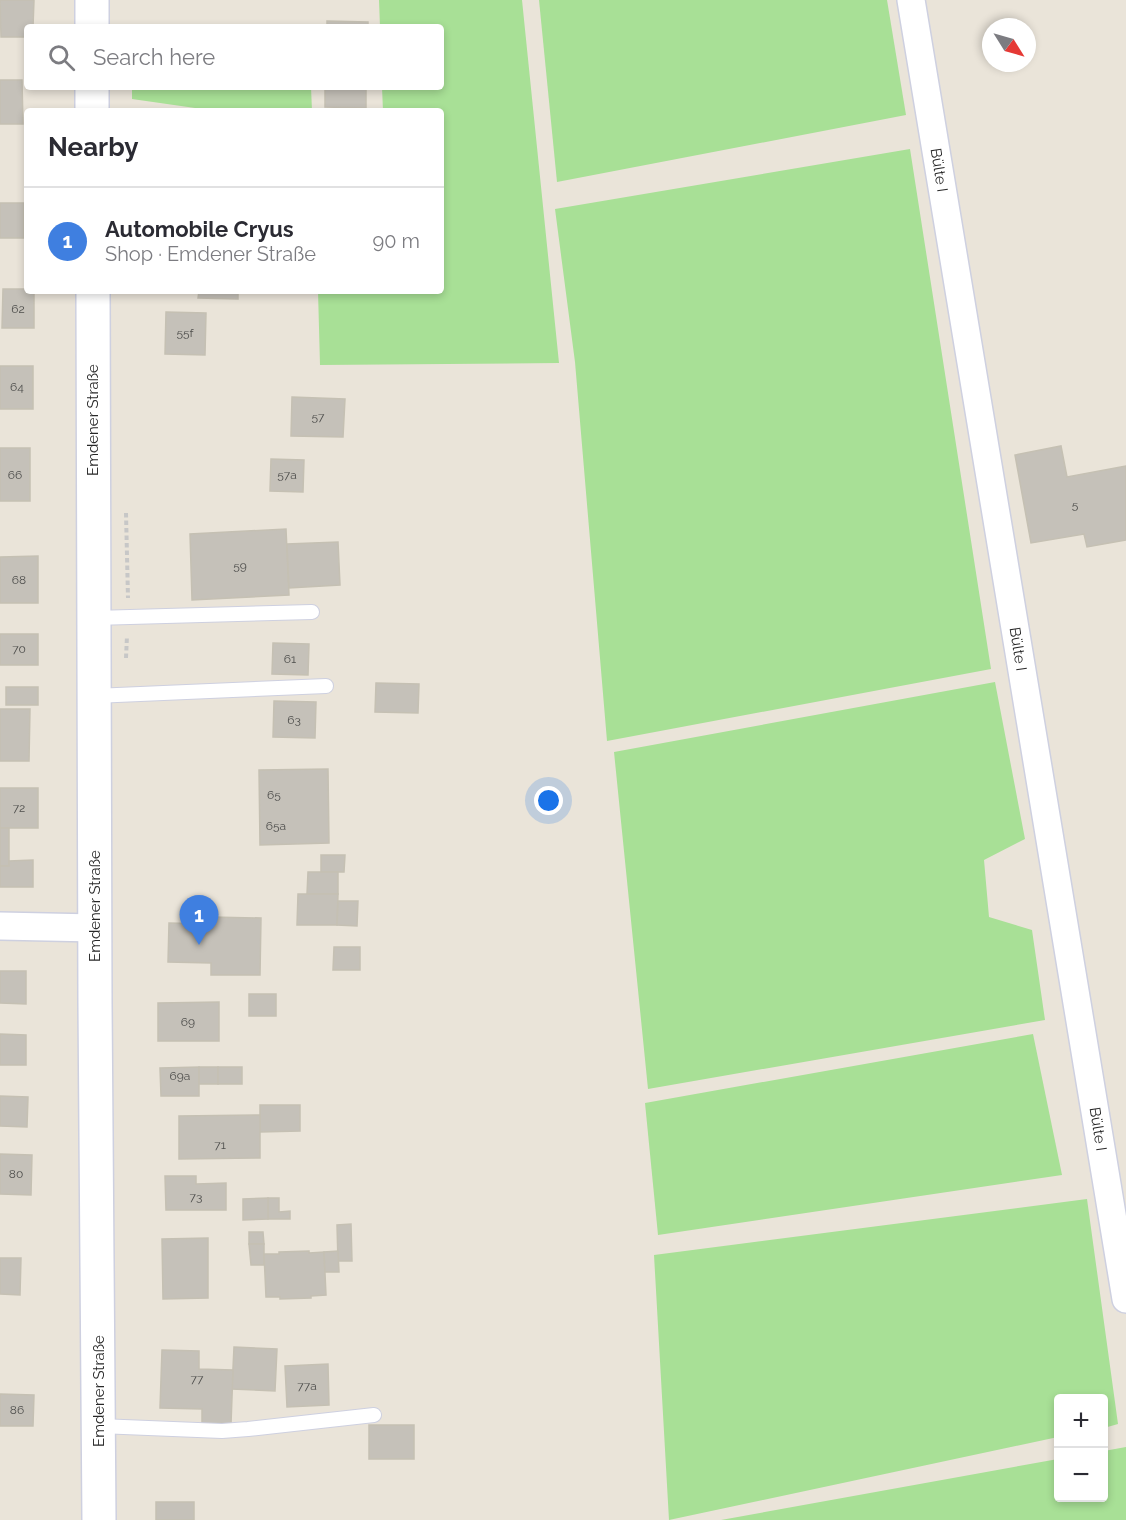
<!DOCTYPE html>
<html lang="en">
<head>
<meta charset="utf-8">
<style>
  body { margin:0; font-family:Raleway,sans-serif; background:#f2f2f3; color:#2b2b33 }
  .controls { position:absolute; right:18px; bottom:18px; display:grid; overflow:hidden; border-radius:6px; box-shadow:0 3px 9px #0003 }
  .controls button { width:54px; height:54px; display:grid; place-items:center; padding:0; border:0; border-bottom:2px solid #e1e1e2; background:#fff; color:#2b2b33; font:30px sans-serif }
  .compass { position:absolute; left:982px; top:18px; width:54px; height:54px; border-radius:50%; background:#fff; box-shadow:0 3px 9px #0003; rotate:127deg }
  .you { position:absolute; left:549px; top:801px; width:21px; height:21px; margin:-15px; border:4px solid #fff; border-radius:50%; background:#1a73e8; box-shadow:0 0 0 9px #1a73e833 }
  .badge { display:grid; place-items:center; width:39px; height:39px; border-radius:50%; background:#3b4bf5; color:#fff; font-size:20px; font-weight:700 }
  .pin { position:absolute; translate:-50% -50px; filter:drop-shadow(0 2px 3px #0008) }
  .pin::after { content:''; position:absolute; top:32px; width:21px; height:18px; background:inherit; clip-path:polygon(0 0,100% 0,50% 100%) }
  .list { margin:0; padding:0; list-style:none }
  h2 { display:flex; justify-content:space-between; align-items:center; height:78px; margin:0; padding:0 24px; font-size:26px }
  h2 small { font-size:20px; font-weight:400; color:#7c7c81 }
  .list li { display:grid; grid-template-columns:39px 1fr auto; gap:18px; align-items:center; box-sizing:border-box; height:108px; padding:0 24px; border-top:2px solid #e1e1e2 }
  .list b { display:block; font-size:22px; white-space:nowrap }
  .list p { margin:0; font-size:20px; white-space:nowrap; color:#7c7c81 }
  .list em { font-size:20px; font-style:normal; color:#7c7c81 }
  .icon { flex:none; width:33px; height:33px; fill:none; stroke:currentColor; stroke-width:2; stroke-linecap:round; stroke-linejoin:round }
  .map { position:relative; flex:none; width:1126px; height:1520px; overflow:hidden }
  .search { position:absolute; background:#fff; box-shadow:0 3px 9px #0003; left:24px; top:24px; width:420px; height:66px; display:flex; align-items:center; gap:15px; box-sizing:border-box; padding:0 21px; border-radius:6px; color:#7c7c81; font-size:22px }
  .panel { position:absolute; background:#fff; box-shadow:0 3px 9px #0003; left:24px; top:108px; width:420px; height:186px; border-radius:6px }
  .map>svg:first-child { display:block }
</style>
</head>
<body>
<div class="map">
<svg width="1126" height="1520" viewBox="0 0 1126 1520">
  <rect width="100%" height="100%" fill="#eae4d9"/>
  <g fill="#a8e096">
    <path d="M379,0h143l37,363 -239,2 -2,-74h123v-180h-58l-1,-24h59v-60h-61z"/>
    <path d="M539,0h348l19,115 -349,67z"/>
    <path d="M132,87h179l1,24h-96l-84,-12z"/>
    <path d="M910,149l81,520 -384,72 -32,-379 -20,-153z"/>
    <path d="M995,682l30,157 -41,21 5,57 43,13 13,90 -397,69 -34,-337z"/>
    <path d="M1033,1034l29,141 -404,60 -13,-132z"/>
    <path d="M1087,1199l31,225 -14,4v-30h-46v39l-389,83 -15,-265z"/>
    <path d="M1126,1447v73h-405l337,-61v39h46v-47z"/>
  </g>
  <g fill="#c5c1b9" stroke="#c5c0b3" stroke-width="1.5">
    <path d="M0,0h34l-1,27h-6v10h-26z"/>
    <path d="M327,21l41,1v5h-41z"/>
    <path d="M0,80h22l1,44h-23z"/>
    <path d="M325,87h41v21l-41,-1z"/>
    <rect x="0" y="203" width="24" height="35"/>
    <path d="M3,289h24v2h7v37h-32z"/>
    <path d="M199,291h39v8l-40,-1z"/>
    <path d="M166,312l40,1 -1,42 -40,-1z"/>
    <rect x="0" y="366" width="33" height="43"/>
    <path d="M292,397l53,2 -2,38 -52,-1z"/>
    <path d="M1061,446l6,31 59,-11v74l-39,7 -3,-13 -53,9 -16,-88z"/>
    <rect x="0" y="448" width="30" height="53"/>
    <path d="M271,459l33,1 -1,32 -33,-1z"/>
    <path d="M286,529l3,66 -97,5 -2,-66z"/>
    <path d="M338,542l2,43 -51,3 -2,-44z"/>
    <path d="M38,556v47h-38v-46z"/>
    <rect x="0" y="634" width="38" height="31"/>
    <path d="M273,643l36,1 -1,31 -36,-1z"/>
    <path d="M376,683l43,1 -1,29 -43,-1z"/>
    <rect x="6" y="687" width="32" height="18"/>
    <path d="M274,701l42,1 -1,36 -42,-1z"/>
    <path d="M0,709h30l-1,52h-29z"/>
    <path d="M328,769l1,74 -69,2 -1,-75z"/>
    <rect x="0" y="788" width="38" height="40"/>
    <rect x="0" y="828" width="9" height="38"/>
    <path d="M321,855h24l-1,17h-23z"/>
    <path d="M33,860v27h-33v-21h9v-5z"/>
    <path d="M308,872h30v22h-31z"/>
    <path d="M298,894h40l-1,31h-40z"/>
    <path d="M338,901h20l-1,25 -20,-1z"/>
    <path d="M211,917l50,1 -1,57h-49v-12l-43,-1 1,-39 42,1z"/>
    <path d="M334,947h26v23h-27z"/>
    <path d="M0,971h26v33l-26,-1z"/>
    <rect x="249" y="994" width="27" height="22"/>
    <path d="M219,1002v39h-61v-38z"/>
    <path d="M0,1034l26,1v30h-26z"/>
    <path d="M199,1067v29h-38l-1,-28z"/>
    <rect x="199" y="1067" width="19" height="17"/>
    <rect x="218" y="1067" width="24" height="17"/>
    <path d="M0,1096l28,1 -1,30 -27,-1z"/>
    <path d="M260,1105h40v26l-40,1z"/>
    <path d="M260,1115v43l-81,1v-43z"/>
    <path d="M0,1154l32,1 -1,40 -31,-1z"/>
    <path d="M165,1176h31v8l30,-1v27h-60z"/>
    <path d="M268,1198h11v14l11,-1v8h-22z"/>
    <path d="M268,1198v21l-25,1v-21z"/>
    <path d="M351,1224l1,37h-14l-1,-36z"/>
    <path d="M249,1232h14l1,12h-15z"/>
    <path d="M208,1238v60l-45,1 -1,-60z"/>
    <path d="M249,1244h15v21h-13z"/>
    <path d="M309,1251v2l15,-1 2,43 -15,1v2l-31,1v-2h-14l-2,-43h15v-2z"/>
    <path d="M338,1251l1,21h-14l-1,-20z"/>
    <path d="M0,1258h21l-1,37 -20,-1z"/>
    <path d="M234,1347l43,2 -2,42 -43,-2z"/>
    <path d="M162,1350l37,1v18l34,1 -2,54 -29,-1v-14l-42,-1z"/>
    <path d="M328,1364l1,41 -42,2 -2,-41z"/>
    <path d="M0,1394l34,1 -1,31h-33z"/>
    <rect x="369" y="1425" width="45" height="34"/>
    <rect x="156" y="1502" width="38" height="18"/>
  </g>
  <g fill="none" stroke-linecap="round" stroke-linejoin="round">
    <defs>
      <g id="service">
        <path d="M94,618l218,-6"/>
        <path d="M94,696l232,-10"/>
        <path d="M99,1426l123,5 26,-2 126,-14"/>
      </g>
      <g id="minor">
        <path d="M911,0l215,1299"/>
        <path d="M0,926l95,2"/>
      </g>
      <g id="tertiary">
        <path d="M92,27v-27"/>
        <path d="M92,87v24"/>
        <path d="M93,291l2,712 4,517"/>
      </g>
    </defs>
    <use href="#service" stroke="#ced0e0" stroke-width="16"/>
    <use href="#minor" stroke="#ced0e0" stroke-width="30"/>
    <use href="#tertiary" stroke="#ced0e0" stroke-width="36"/>
    <g stroke="#c7c7c7" stroke-width="4" stroke-dasharray="4.5 3" stroke-linecap="butt">
      <path d="M126,513l2,85"/>
      <path d="M126,658l1,-22"/>
    </g>
    <use href="#service" stroke="#fff" stroke-width="14"/>
    <use href="#minor" stroke="#fff" stroke-width="27"/>
    <use href="#tertiary" stroke="#fff" stroke-width="33"/>
  </g>
  <g text-anchor="middle" stroke-width="6" stroke-linejoin="round" paint-order="stroke">
    <g font-size="12" fill="#4e4e4c">
      <text x="18" y="313">62</text>
      <text x="185" y="337">55f</text>
      <text x="17" y="391">64</text>
      <text x="318" y="421">57</text>
      <text x="15" y="479">66</text>
      <text x="287" y="479">57a</text>
      <text x="1075" y="509">5</text>
      <text x="240" y="570">59</text>
      <text x="19" y="584">68</text>
      <text x="19" y="653">70</text>
      <text x="290" y="663">61</text>
      <text x="294" y="724">63</text>
      <text x="274" y="799">65</text>
      <text x="19" y="812">72</text>
      <text x="276" y="830">65a</text>
      <text x="188" y="1026">69</text>
      <text x="180" y="1080">69a</text>
      <text x="220" y="1149">71</text>
      <text x="16" y="1178">80</text>
      <text x="196" y="1201">73</text>
      <text x="197" y="1383">77</text>
      <text x="307" y="1390">77a</text>
      <text x="17" y="1414">86</text>
    </g>
    <g font-size="15" fill="#272727" stroke="#fff">
      <text transform="translate(939 170) rotate(81)" y="5">Bülte I</text>
      <text transform="translate(93 420) rotate(-90)" y="5">Emdener Straße</text>
      <text transform="translate(1018 649) rotate(81)" y="5">Bülte I</text>
      <text transform="translate(95 906) rotate(-90)" y="5">Emdener Straße</text>
      <text transform="translate(1098 1129) rotate(81)" y="5">Bülte I</text>
      <text transform="translate(99 1391) rotate(-90)" y="5">Emdener Straße</text>
    </g>
  </g>
</svg>
<div class="controls">
<button>+</button>
<button>−</button>
</div>
<svg class="compass" viewBox="-18 -18 36 36"><path d="M0-13l5 13h-10z" fill="#e53935"/><path d="M0 13l5-13h-10z" fill="#7c7c81"/></svg>
<div class="you"></div>
<div class="pin badge" style="left:199px;top:945px;background:#3f7fe0">1</div>
<div class="search"><svg class="icon" aria-label="search" viewBox="0 0 24 24"><circle cx="10" cy="10" r="6"/><path d="M15 15l6 6"/></svg>Search here</div>
<section class="panel">
<h2>Nearby<small></small></h2>
<ul class="list">
<li><span class="badge" style="background:#3f7fe0">1</span><div><b>Automobile Cryus</b><p>Shop · Emdener Straße</p></div><em>90 m</em></li>
</ul>
</section>
</div>
</body>
</html>
